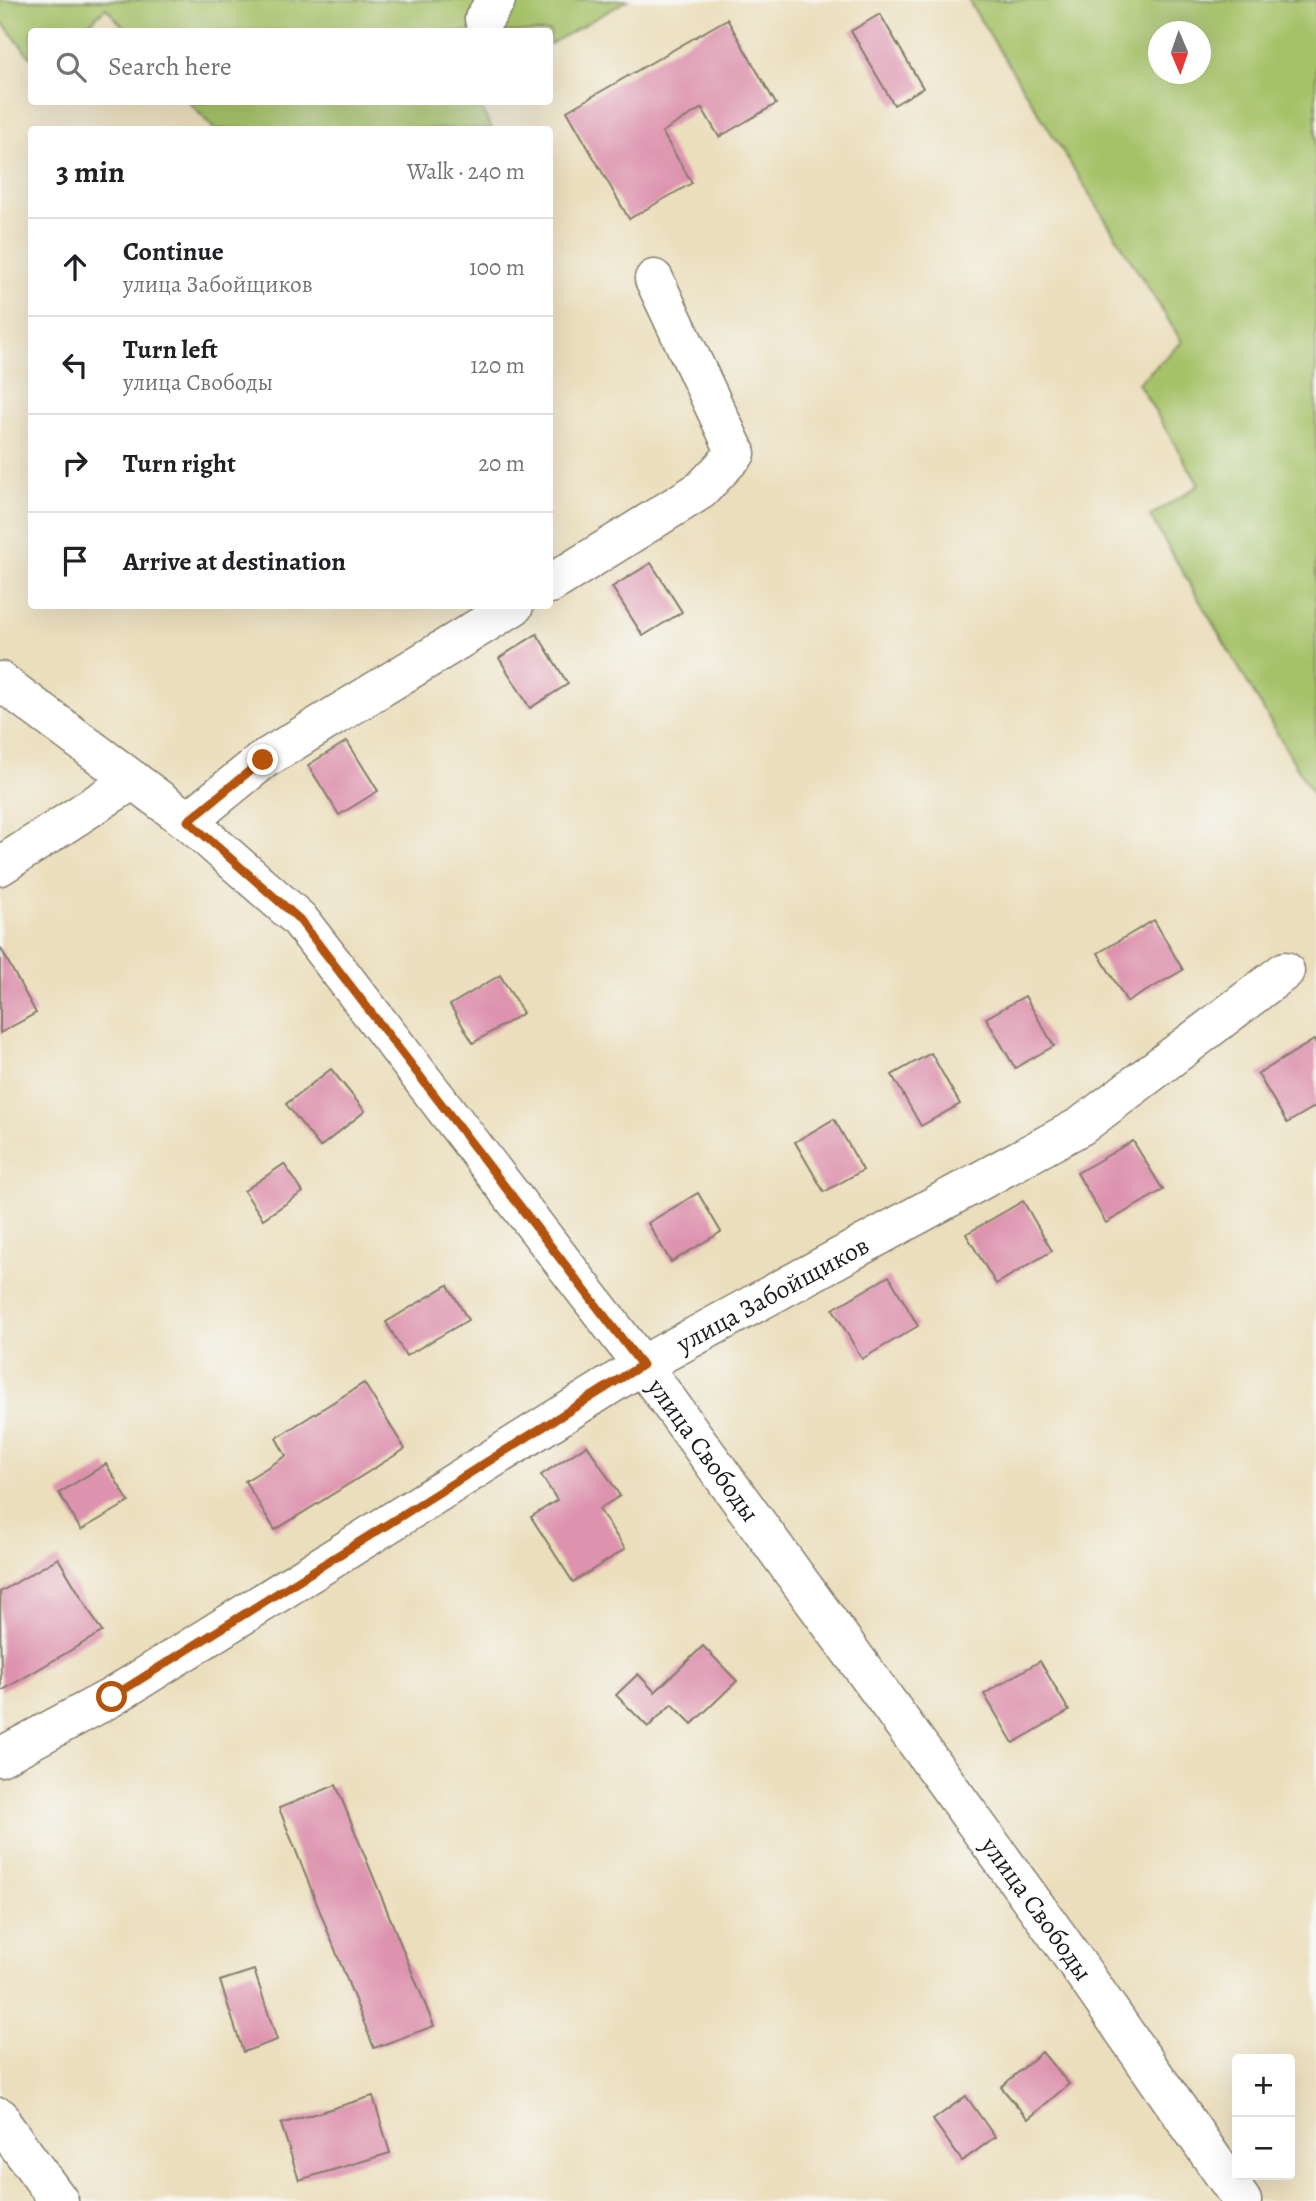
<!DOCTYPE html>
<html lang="en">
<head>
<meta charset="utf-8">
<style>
  body { margin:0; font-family:Alegreya,serif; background:#f6f6f6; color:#202124 }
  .controls { position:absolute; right:21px; bottom:21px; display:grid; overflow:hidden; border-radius:7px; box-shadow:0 7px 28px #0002 }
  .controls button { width:63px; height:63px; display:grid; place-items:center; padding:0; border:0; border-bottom:2px solid #e0e0e0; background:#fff; color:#202124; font:35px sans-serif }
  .compass { position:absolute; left:1148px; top:21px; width:63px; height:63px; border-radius:50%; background:#fff; box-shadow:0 7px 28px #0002; rotate:178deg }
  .stop { position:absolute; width:21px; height:21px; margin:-16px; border:5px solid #b45309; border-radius:50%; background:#fff }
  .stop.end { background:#b45309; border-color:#fff; box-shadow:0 2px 7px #0008 }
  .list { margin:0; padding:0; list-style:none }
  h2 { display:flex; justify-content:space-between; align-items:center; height:91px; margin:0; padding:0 28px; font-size:30px }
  h2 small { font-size:23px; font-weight:400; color:#757577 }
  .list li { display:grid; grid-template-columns:46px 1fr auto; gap:21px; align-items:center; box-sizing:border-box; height:98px; padding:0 28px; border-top:2px solid #e0e0e0 }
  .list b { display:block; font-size:26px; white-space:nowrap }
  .list p { margin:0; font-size:23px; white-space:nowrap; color:#757577 }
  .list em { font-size:23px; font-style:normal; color:#757577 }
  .icon { flex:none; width:38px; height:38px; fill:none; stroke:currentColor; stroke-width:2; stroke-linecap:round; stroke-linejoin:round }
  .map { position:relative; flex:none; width:1316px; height:2201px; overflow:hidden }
  .search { position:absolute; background:#fff; box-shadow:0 7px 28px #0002; left:28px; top:28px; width:525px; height:77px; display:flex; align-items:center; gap:18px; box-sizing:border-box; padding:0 24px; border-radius:7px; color:#757577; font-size:26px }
  .panel { position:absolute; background:#fff; box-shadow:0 7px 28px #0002; left:28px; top:126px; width:525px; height:483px; border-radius:7px }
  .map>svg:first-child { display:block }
</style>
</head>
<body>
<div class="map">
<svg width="1316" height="2201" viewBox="0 0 1316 2201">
  <rect width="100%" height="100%" fill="#f6f6f2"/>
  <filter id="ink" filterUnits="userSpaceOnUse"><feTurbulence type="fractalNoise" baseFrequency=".0143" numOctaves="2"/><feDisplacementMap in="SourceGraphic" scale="14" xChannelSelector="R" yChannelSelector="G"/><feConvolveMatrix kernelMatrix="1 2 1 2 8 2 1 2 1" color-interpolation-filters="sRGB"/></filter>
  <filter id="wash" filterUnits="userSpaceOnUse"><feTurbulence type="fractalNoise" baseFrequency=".00686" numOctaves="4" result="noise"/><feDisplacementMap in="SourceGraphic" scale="28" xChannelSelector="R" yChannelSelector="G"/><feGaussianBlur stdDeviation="1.57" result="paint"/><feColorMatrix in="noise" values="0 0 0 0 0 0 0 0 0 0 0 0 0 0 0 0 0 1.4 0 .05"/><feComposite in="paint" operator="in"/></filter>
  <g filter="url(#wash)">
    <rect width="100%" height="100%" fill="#ebdebc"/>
    <g fill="#a6c269" stroke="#616f42" stroke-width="2" fill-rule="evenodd">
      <path d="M0,0h628l-78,44v-12l-423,-1 -21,-23 -25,23 -49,1 -1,26 -31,-38z"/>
      <path d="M968,0h348v800l-166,-284 49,-31 -61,-102 44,-41zM1158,32h42v42h-42z"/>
      <path d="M189,102h289l14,27h-278z"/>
    </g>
    <g id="blocks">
      <g fill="#dd92ad">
        <path d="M880,14l43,74 -29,17 -43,-74z"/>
        <path d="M727,19l49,85 -57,33 -17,-29 -40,24 30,51 -63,36 -62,-108z"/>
        <path d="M651,563l31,49 -39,24 -31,-49z"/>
        <path d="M537,634l31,50 -38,24 -31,-50z"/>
        <path d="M347,741l31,50 -39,24 -31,-50z"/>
        <path d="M1154,920l29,50 -56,32 -29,-49z"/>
        <path d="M0,947l36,66 -36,20z"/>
        <path d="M500,975l23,38 -50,30 -23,-38z"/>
        <path d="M1025,996l29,50 -39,22 -29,-50z"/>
        <path d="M1314,1040l2,4v62l-29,17 -29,-49z"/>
        <path d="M931,1053l29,51 -39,22 -29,-51z"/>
        <path d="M331,1069l34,42 -45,36 -34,-43z"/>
        <path d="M834,1119l29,51 -39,22 -29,-50z"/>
        <path d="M1133,1141l30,49 -57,33 -29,-50z"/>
        <path d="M284,1164l19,28 -40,27 -19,-28z"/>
        <path d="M698,1193l23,39 -50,30 -23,-39z"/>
        <path d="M1023,1201l29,50 -56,33 -30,-50z"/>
        <path d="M889,1276l29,50 -56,33 -29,-50z"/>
        <path d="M448,1285l20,35 -62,36 -20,-34z"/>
        <path d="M364,1383l41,66 -130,81 -30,-49 41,-25 -10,-18z"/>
        <path d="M587,1445l33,51 -21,13 26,40 -52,33 -42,-65 26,-17 -16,-25z"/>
        <path d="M106,1464l23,38 -48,28 -22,-37z"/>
        <path d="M58,1558l44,74 -101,59 -1,-99z"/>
        <path d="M703,1646l34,35 -45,43 -20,-20 -24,23 -32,-32 22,-21 17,18z"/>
        <path d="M1040,1661l29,50 -56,32 -29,-49z"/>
        <path d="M336,1785l98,241 -60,22 -95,-240z"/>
        <path d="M254,1970l23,70 -34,12 -23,-71z"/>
        <path d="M1042,2052l27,32 -41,35 -27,-32z"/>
        <path d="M373,2096l17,57 -91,27 -18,-56z"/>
        <path d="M966,2096l29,41 -33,24 -29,-41z"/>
      </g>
    </g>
  </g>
  <g filter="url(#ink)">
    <use href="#blocks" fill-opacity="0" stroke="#847d6c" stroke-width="2"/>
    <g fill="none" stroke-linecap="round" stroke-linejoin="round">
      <defs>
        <g id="minor">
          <path d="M484,19l12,-19"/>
          <path d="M550,584l151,-94 35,-37 -82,-174"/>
          <path d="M188,821l75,-61 251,-154"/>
          <path d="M0,866l133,-86"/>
          <path id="s1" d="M0,1757l112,-60 530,-332 439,-239 204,-155"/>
          <path d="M0,2117l1,5 58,79"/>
        </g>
        <g id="major">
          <path id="s2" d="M0,681l188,140 111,98 343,446 417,573 183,263"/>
        </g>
      </defs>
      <use href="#minor" stroke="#847d6c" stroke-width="41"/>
      <use href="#major" stroke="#847d6c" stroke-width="41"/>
      <use href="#minor" stroke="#fff" stroke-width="38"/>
      <use href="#major" stroke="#fff" stroke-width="38"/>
    </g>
  </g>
  <g fill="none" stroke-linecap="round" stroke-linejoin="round" filter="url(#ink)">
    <path stroke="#b45309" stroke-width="9" d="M112,1697l530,-332 -343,-446 -111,-98 75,-61"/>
  </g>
  <g text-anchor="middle" stroke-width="7" stroke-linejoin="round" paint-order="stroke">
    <g font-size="26" fill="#1c1c1c" stroke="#f6f6f2">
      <text dy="9" stroke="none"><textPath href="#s1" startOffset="901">улица Забойщиков</textPath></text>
      <text dy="9" stroke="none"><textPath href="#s2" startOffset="1050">улица Свободы</textPath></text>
      <text dy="9" stroke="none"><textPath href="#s2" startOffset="1617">улица Свободы</textPath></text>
    </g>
  </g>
</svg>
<div class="controls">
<button>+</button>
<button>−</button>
</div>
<svg class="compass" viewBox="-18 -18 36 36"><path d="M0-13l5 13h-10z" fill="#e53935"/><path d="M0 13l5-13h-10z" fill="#757577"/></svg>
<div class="stop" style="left:112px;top:1697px"></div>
<div class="stop end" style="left:263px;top:760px"></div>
<div class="search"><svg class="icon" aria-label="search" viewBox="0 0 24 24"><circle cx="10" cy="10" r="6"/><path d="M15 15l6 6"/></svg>Search here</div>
<section class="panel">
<h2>3 min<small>Walk · 240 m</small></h2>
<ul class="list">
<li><svg class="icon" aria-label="ahead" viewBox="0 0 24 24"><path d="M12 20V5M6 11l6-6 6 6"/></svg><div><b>Continue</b><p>улица Забойщиков</p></div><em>100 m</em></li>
<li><svg class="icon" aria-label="left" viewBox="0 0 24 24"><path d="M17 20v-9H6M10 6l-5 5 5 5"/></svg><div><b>Turn left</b><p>улица Свободы</p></div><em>120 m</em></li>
<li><svg class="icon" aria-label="right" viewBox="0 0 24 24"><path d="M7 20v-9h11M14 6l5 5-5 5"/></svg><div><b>Turn right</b></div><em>20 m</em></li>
<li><svg class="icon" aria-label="arrive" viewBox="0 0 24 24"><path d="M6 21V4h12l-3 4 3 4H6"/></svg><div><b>Arrive at destination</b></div></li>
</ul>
</section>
</div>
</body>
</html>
